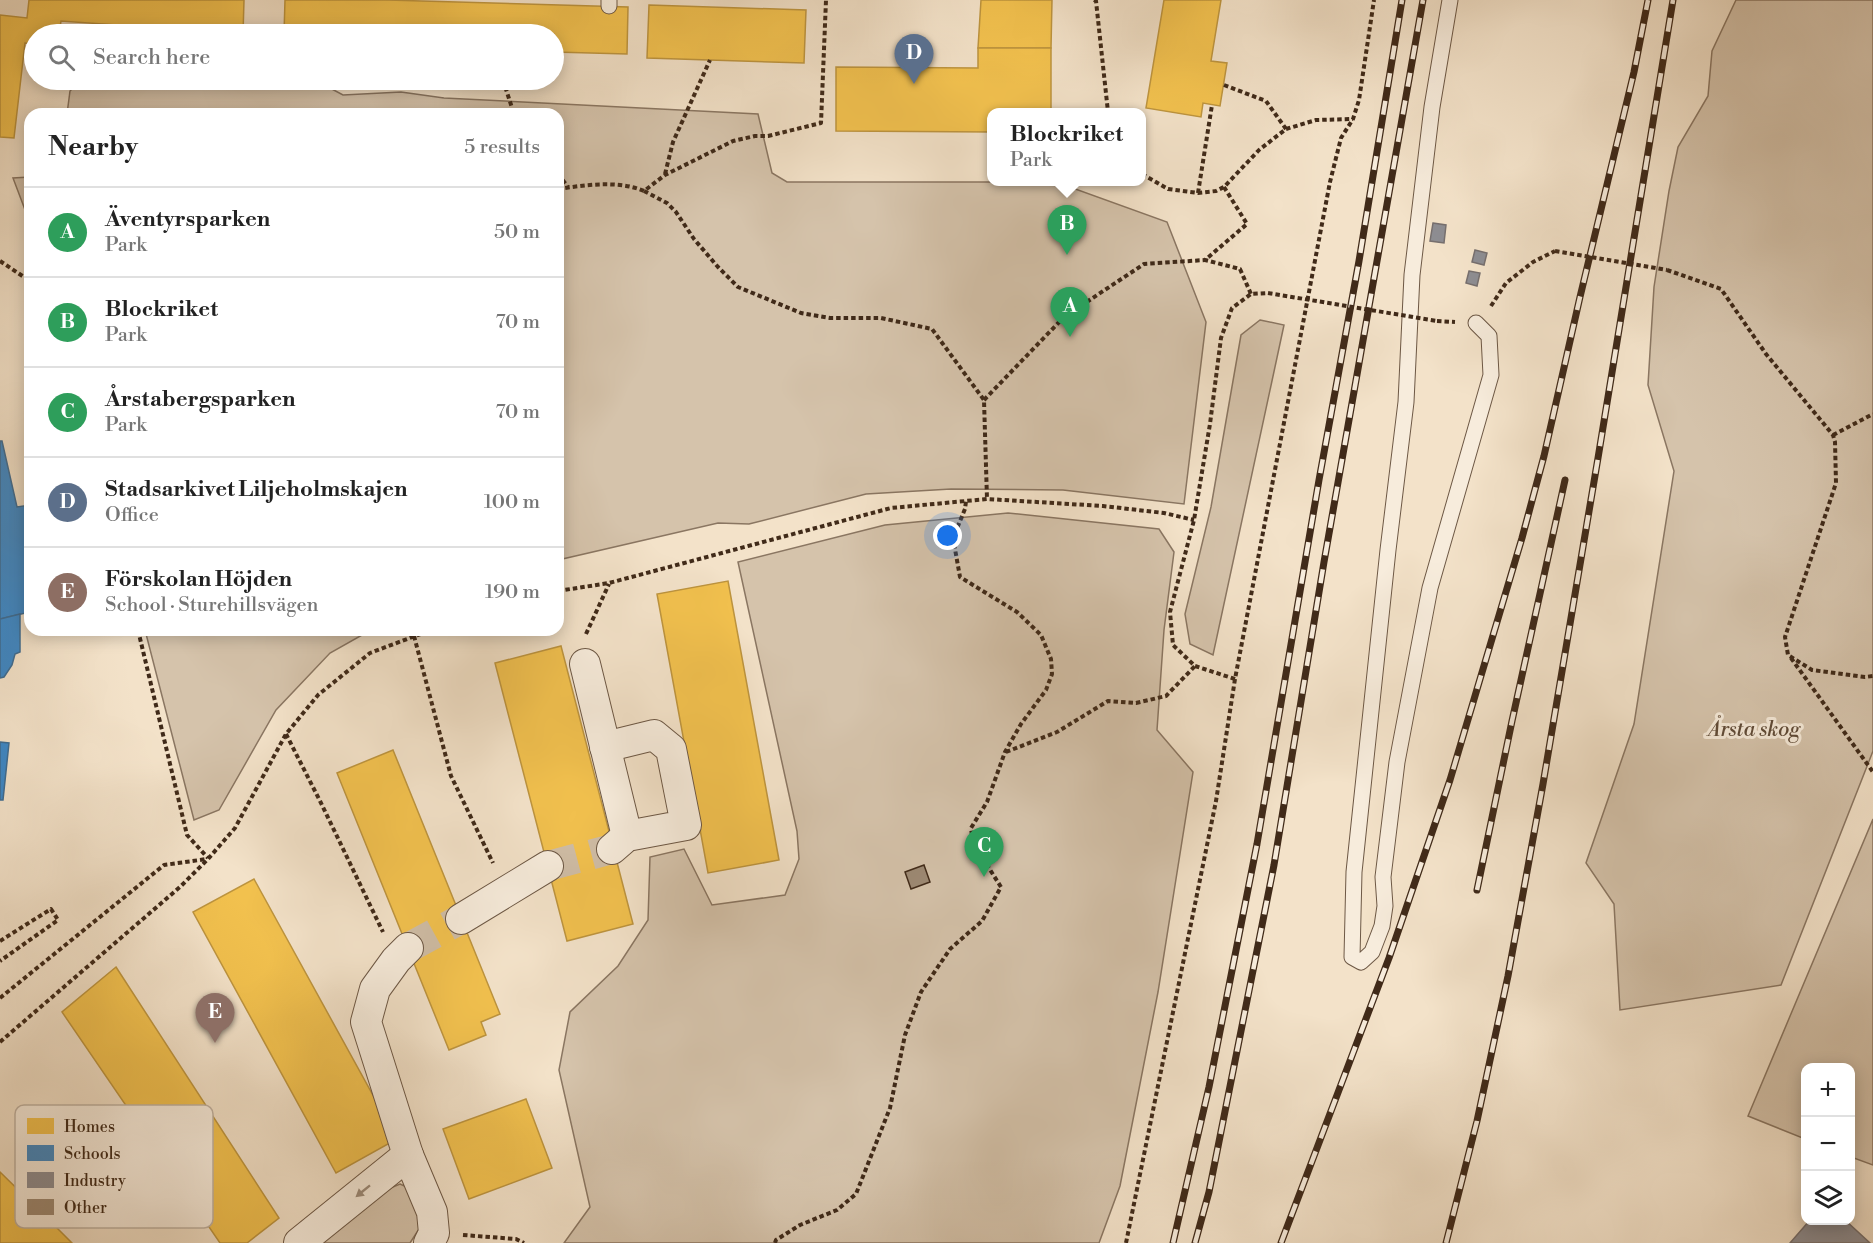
<!DOCTYPE html>
<html lang="en">
<head>
<meta charset="utf-8">
<style>
  body { margin:0; font-family:"Libre Bodoni",serif; background:#f2f2f2; color:#222 }
  .controls { position:absolute; right:18px; bottom:18px; display:grid; overflow:hidden; border-radius:12px; box-shadow:0 3px 15px #0003 }
  .controls button { width:54px; height:54px; display:grid; place-items:center; padding:0; border:0; border-bottom:2px solid #e0e0e0; background:#fff; color:#222; font:30px sans-serif }
  .you { position:absolute; left:948px; top:536px; width:21px; height:21px; margin:-15px; border:4px solid #fff; border-radius:50%; background:#1a73e8; box-shadow:0 0 0 9px #1a73e833 }
  .badge { display:grid; place-items:center; width:39px; height:39px; border-radius:50%; background:#ea580c; color:#fff; font-size:20px; font-weight:700 }
  .pin { position:absolute; translate:-50% -50px; filter:drop-shadow(0 2px 3px #0008) }
  .pin::after { content:''; position:absolute; top:32px; width:21px; height:18px; background:inherit; clip-path:polygon(0 0,100% 0,50% 100%) }
  .popup { position:absolute; left:987px; top:108px; width:159px; height:78px; box-sizing:border-box; display:grid; place-content:center; border-radius:12px; background:#fff; filter:drop-shadow(0 2px 4px #0005); font-size:20px; white-space:nowrap; color:#767676 }
  .popup b { font-size:22px; color:#222 }
  .popup::after { content:''; position:absolute; left:50%; top:100%; margin-left:-12px; border:12px solid transparent; border-top-color:#fff }
  .list { margin:0; padding:0; list-style:none }
  h2 { display:flex; justify-content:space-between; align-items:center; height:78px; margin:0; padding:0 24px; font-size:26px }
  h2 small { font-size:20px; font-weight:400; color:#767676 }
  .list li { display:grid; grid-template-columns:39px 1fr auto; gap:18px; align-items:center; box-sizing:border-box; height:90px; padding:0 24px; border-top:2px solid #e0e0e0 }
  .list b { display:block; font-size:22px; white-space:nowrap }
  .list p { margin:0; font-size:20px; white-space:nowrap; color:#767676 }
  .list em { font-size:20px; font-style:normal; color:#767676 }
  .icon { flex:none; width:33px; height:33px; fill:none; stroke:currentColor; stroke-width:2; stroke-linecap:round; stroke-linejoin:round }
  .map { position:relative; flex:none; width:1873px; height:1243px; overflow:hidden }
  .search { position:absolute; background:#fff; box-shadow:0 3px 15px #0003; left:24px; top:24px; width:540px; height:66px; display:flex; align-items:center; gap:15px; box-sizing:border-box; padding:0 21px; border-radius:33px; color:#767676; font-size:22px }
  .panel { position:absolute; background:#fff; box-shadow:0 3px 15px #0003; left:24px; top:108px; width:540px; height:528px; border-radius:18px }
  .map>svg:first-child { display:block }
</style>
</head>
<body>
<div class="map">
<svg width="1873" height="1243" viewBox="0 0 1873 1243">
  <rect width="100%" height="100%" fill="#f3e2c9"/>
  <filter id="stains"><feTurbulence type="fractalNoise" baseFrequency=".00333" numOctaves="4"/><feColorMatrix values="0 0 0 0 .2 0 0 0 0 .09 0 0 0 0 .02 0 0 0 .5 -.17"/></filter>
  <radialGradient id="worn" r=".72"><stop offset=".6" stop-color="#630" stop-opacity="0"/><stop offset="1" stop-color="#630" stop-opacity=".3"/></radialGradient>
  <g fill="#d5c3ab" stroke="#8a7662" stroke-width="1.5">
    <path d="M1736,0h137v751l-92,234 -161,25 -6,-106 -28,-41 48,-139 40,-253 -26,-86 6,-98 15,-96 9,-44 30,-51 4,-45z"/>
    <path d="M81,80h234l28,15 58,-3 43,6 314,16 14,59 15,9h269l111,40 39,100 -22,182 -121,-14 -112,-1 -85,5 -117,30 -31,-1 -160,37v-446h-491l3,-23z"/>
    <path d="M30,177v46l-17,-45z"/>
    <path d="M1260,320l24,5 -71,330 -23,-11 -5,-30 26,-107 30,-172z"/>
    <path d="M1008,513l151,16 15,23 -10,78 -7,100 36,42 -35,220 -38,194 -21,57h-535l26,-36 -31,-137 11,-58 48,-46 30,-46 2,-63 34,-8 28,56 73,-10 14,-36 -2,-28 -59,-269 147,-37z"/>
    <path d="M145,630h226l-41,23 -54,57 -57,100 -25,10z"/>
    <path d="M1873,819v346l-22,-8 -1,-89h-44l-1,71 -57,-23z"/>
    <path d="M400,1184l9,4 12,38 -11,17h-100l54,-44z"/>
  </g>
  <g fill="#f2c14e" stroke="#bd943e" stroke-width="1.5">
    <path d="M29,0h215l-1,34 -182,-13 -2,13h-25v10l-9,-1 -11,95 -14,-1v-122l27,3z"/>
    <path d="M285,0h102l241,7 -1,47 -73,-2v-18h-270z"/>
    <path d="M981,0h71l-1,48h-73z"/>
    <path d="M1164,0h57l-10,61 16,2 -7,43 -17,-3 -2,14 -55,-9z"/>
    <path d="M649,5l157,5 -2,53 -157,-5z"/>
    <path d="M978,48h73v64h-59v20l-156,-1v-64l142,1z"/>
    <path d="M728,581l51,279 -71,13 -51,-279z"/>
    <path d="M561,646l72,278 -66,17 -72,-278z"/>
    <path d="M393,750l107,264 -19,8 5,13 -37,15 -112,-277z"/>
    <path d="M254,879l143,260 -61,34 -143,-261z"/>
    <path d="M116,967l163,251 -32,25h-27l-158,-231z"/>
    <path d="M526,1099l26,69 -83,31 -26,-70z"/>
    <path d="M0,1172l47,46 25,25h-72z"/>
  </g>
  <g fill="#3f88c5" stroke="#3f6c91" stroke-width="1.5">
    <path d="M0,441h2l15,66 13,-2v39l-2,1 2,11v56l-30,7z"/>
    <path d="M20,614v38l-5,2 -3,11 -8,12 -4,1v-59z"/>
    <path d="M0,742l9,1 -6,57h-3z"/>
  </g>
  <g fill="#8d8d92" stroke="#766f6e" stroke-width="1.5">
    <path d="M1433,223l13,2 -2,18 -14,-2z"/>
    <path d="M1475,250l12,3 -3,12 -12,-3z"/>
    <path d="M1469,271l11,2 -3,13 -11,-3z"/>
    <path d="M1810,1220h35l25,23h-80z"/>
  </g>
  <path fill="#9d8a75" stroke="#402a19" stroke-width="1.5" d="M924,865l6,17 -19,7 -6,-17z"/>
  <g fill="none" stroke-linecap="round" stroke-linejoin="round">
    <g stroke="#cfbda6" stroke-width="30" stroke-dasharray="30 15" stroke-linecap="butt">
      <path d="M548,866l64,-17"/>
      <path d="M408,948l53,-29"/>
    </g>
    <defs>
      <g id="service">
        <path d="M609,0v6"/>
        <path d="M1450,0l-18,107 -20,168 -6,127 -18,148 -34,322 -2,85 9,5 11,-10 10,-26 3,-20 -2,-29 14,-115 33,-174 61,-213 -2,-39 -13,-13"/>
      </g>
      <g id="minor">
        <path d="M585,664l42,172"/>
        <path d="M605,747l49,-12 17,14 15,76 -59,11 -15,13"/>
        <path d="M461,919l87,-53"/>
        <path d="M408,948l-12,12 -21,29 -9,33 42,133 24,57 2,21 -5,10"/>
        <path d="M299,1243l109,-88"/>
      </g>
    </defs>
    <use href="#service" stroke="#6d5845" stroke-width="17"/>
    <use href="#minor" stroke="#6d5845" stroke-width="32"/>
    <g stroke="#402a19" stroke-width="4" stroke-dasharray="4.5 3" stroke-linecap="butt">
      <path d="M1094,0l2,1 12,111"/>
      <path d="M503,80l11,34"/>
      <path d="M1224,85l42,16 20,28"/>
      <path d="M558,174l10,13"/>
      <path d="M665,174l8,-32 37,-82"/>
      <path d="M1142,174l26,15 30,4 18,-2 8,-4 35,-37 27,-21 30,-9 37,-1"/>
      <path d="M1224,187l23,37 -42,36 35,9 11,25"/>
      <path d="M558,189c27,-4 60,-9 86,2l21,-16 68,-34 22,-5h13l53,-13 5,-123"/>
      <path d="M644,191l23,12 9,9 18,27 24,28 20,20 63,26 29,5h51l51,11 52,71 3,99"/>
      <path d="M1198,193l14,-88"/>
      <path d="M0,261l30,20"/>
      <path d="M1667,270l54,19 45,65 67,81 2,7 1,41 -51,154 3,18 24,15 53,7 8,-1"/>
      <path d="M1491,306l15,-23 27,-21 22,-11"/>
      <path d="M1437,321l18,1"/>
      <path d="M984,400l80,-83 80,-53 61,-4"/>
      <path d="M1833,435l40,-21"/>
      <path d="M558,591l51,-8 282,-75 96,-9 116,7 61,7 30,7"/>
      <path d="M138,630l49,205 21,23"/>
      <path d="M586,634l23,-50"/>
      <path d="M414,636l37,140 42,87"/>
      <path d="M1791,658l82,114"/>
      <path d="M1235,679l-40,-13 -22,-21 -3,-33 24,-92 16,-96 11,-86 11,-30 19,-14 17,-1"/>
      <path d="M286,734l34,67 63,131"/>
      <path d="M1006,752l51,-20 51,-31 28,2 30,-7 29,-30"/>
      <path d="M0,941l51,-32 7,11 -58,41"/>
      <path d="M0,998l164,-133 43,-6"/>
      <path d="M0,1042l180,-155 28,-28 27,-31 51,-94 32,-39 52,-42 61,-23"/>
      <path d="M463,1235l53,4 8,4"/>
      <path d="M775,1243l1,-3 24,-15 37,-15 19,-16 34,-86 15,-73 16,-43 29,-43 32,-28 19,-34 -28,-44 -2,-15 16,-26 18,-50 16,-28 25,-34 6,-16 -1,-15 -10,-24 -24,-23 -57,-35 -7,-39 12,-29 1,-8"/>
      <path d="M1126,1243l90,-442 19,-122 95,-497 11,-44 12,-19 6,-19 15,-100"/>
    </g>
    <use href="#service" stroke="#f7ecdc" stroke-width="15"/>
    <use href="#minor" stroke="#f7ecdc" stroke-width="30"/>
    <defs>
      <g id="rail">
        <path d="M1477,890l35,-169 53,-241"/>
        <path d="M1173,1243l36,-156 48,-243 62,-364 40,-219 43,-261"/>
        <path d="M1195,1243l14,-51 65,-327 50,-303 99,-562"/>
        <path d="M1281,1243l108,-285 61,-178 72,-242 22,-82 36,-159 54,-225 14,-72"/>
        <path d="M1446,1243l31,-122 31,-145 35,-192 55,-326 75,-458"/>
      </g>
    </defs>
    <use href="#rail" stroke="#402a19" stroke-width="7"/>
    <use href="#rail" stroke="#f7ecdc" stroke-width="4.5" stroke-dasharray="14" stroke-linecap="butt"/>
    <g stroke="#402a19" stroke-width="4" stroke-dasharray="4.5 3" stroke-linecap="butt">
      <path d="M1555,251l112,19"/>
      <path d="M1268,293l169,28"/>
    </g>
  </g>
  <defs><path id="oneway-solid" d="M-6-.8H1V-3.2L6.5 0L1 3.2V.8H-6Z" transform="scale(1.5)"/></defs>
  <use fill="#9c8b7a" href="#oneway-solid" transform="translate(363 1191) rotate(141)"/>
  <g text-anchor="middle" stroke-width="6" stroke-linejoin="round" paint-order="stroke">
    <g font-size="21" font-style="italic" fill="#5e4936" stroke="#f7ecdc">
      <text x="1754" y="736">Årsta skog</text>
    </g>
  </g>
  <rect x="15" y="1105" width="198" height="123" rx="9" fill="#f7ecdc" stroke="#c0b2a2" stroke-width="1.5"/>
  <rect x="27" y="1118" width="27" height="16" fill="#f2c14e"/>
  <rect x="27" y="1145" width="27" height="16" fill="#3f88c5"/>
  <rect x="27" y="1172" width="27" height="16" fill="#8d8d92"/>
  <rect x="27" y="1199" width="27" height="16" fill="#9d8a75"/>
  <g font-size="16" fill="#402a19">
    <text x="64" y="1132">Homes</text>
    <text x="64" y="1159">Schools</text>
    <text x="64" y="1186">Industry</text>
    <text x="64" y="1213">Other</text>
  </g>
  <rect width="100%" height="100%" filter="url(#stains)"/>
  <rect width="100%" height="100%" fill="url(#worn)"/>
</svg>
<div class="controls">
<button>+</button>
<button>−</button>
<button><svg class="icon" aria-label="layers" viewBox="0 0 24 24"><path d="M12 4l9 5-9 5-9-5zM3 14l9 5 9-5"/></svg></button>
</div>
<div class="you"></div>
<div class="pin badge" style="left:1070px;top:337px;background:#2e9e5b">A</div>
<div class="pin badge" style="left:1067px;top:255px;background:#2e9e5b">B</div>
<div class="popup"><b>Blockriket</b>Park</div>
<div class="pin badge" style="left:984px;top:877px;background:#2e9e5b">C</div>
<div class="pin badge" style="left:914px;top:84px;background:#5c6f8a">D</div>
<div class="pin badge" style="left:215px;top:1043px;background:#8d6e63">E</div>
<div class="search"><svg class="icon" aria-label="search" viewBox="0 0 24 24"><circle cx="10" cy="10" r="6"/><path d="M15 15l6 6"/></svg>Search here</div>
<section class="panel">
<h2>Nearby<small>5 results</small></h2>
<ul class="list">
<li><span class="badge" style="background:#2e9e5b">A</span><div><b>Äventyrsparken</b><p>Park</p></div><em>50 m</em></li>
<li><span class="badge" style="background:#2e9e5b">B</span><div><b>Blockriket</b><p>Park</p></div><em>70 m</em></li>
<li><span class="badge" style="background:#2e9e5b">C</span><div><b>Årstabergsparken</b><p>Park</p></div><em>70 m</em></li>
<li><span class="badge" style="background:#5c6f8a">D</span><div><b>Stadsarkivet Liljeholmskajen</b><p>Office</p></div><em>100 m</em></li>
<li><span class="badge" style="background:#8d6e63">E</span><div><b>Förskolan Höjden</b><p>School · Sturehillsvägen</p></div><em>190 m</em></li>
</ul>
</section>
</div>
</body>
</html>
